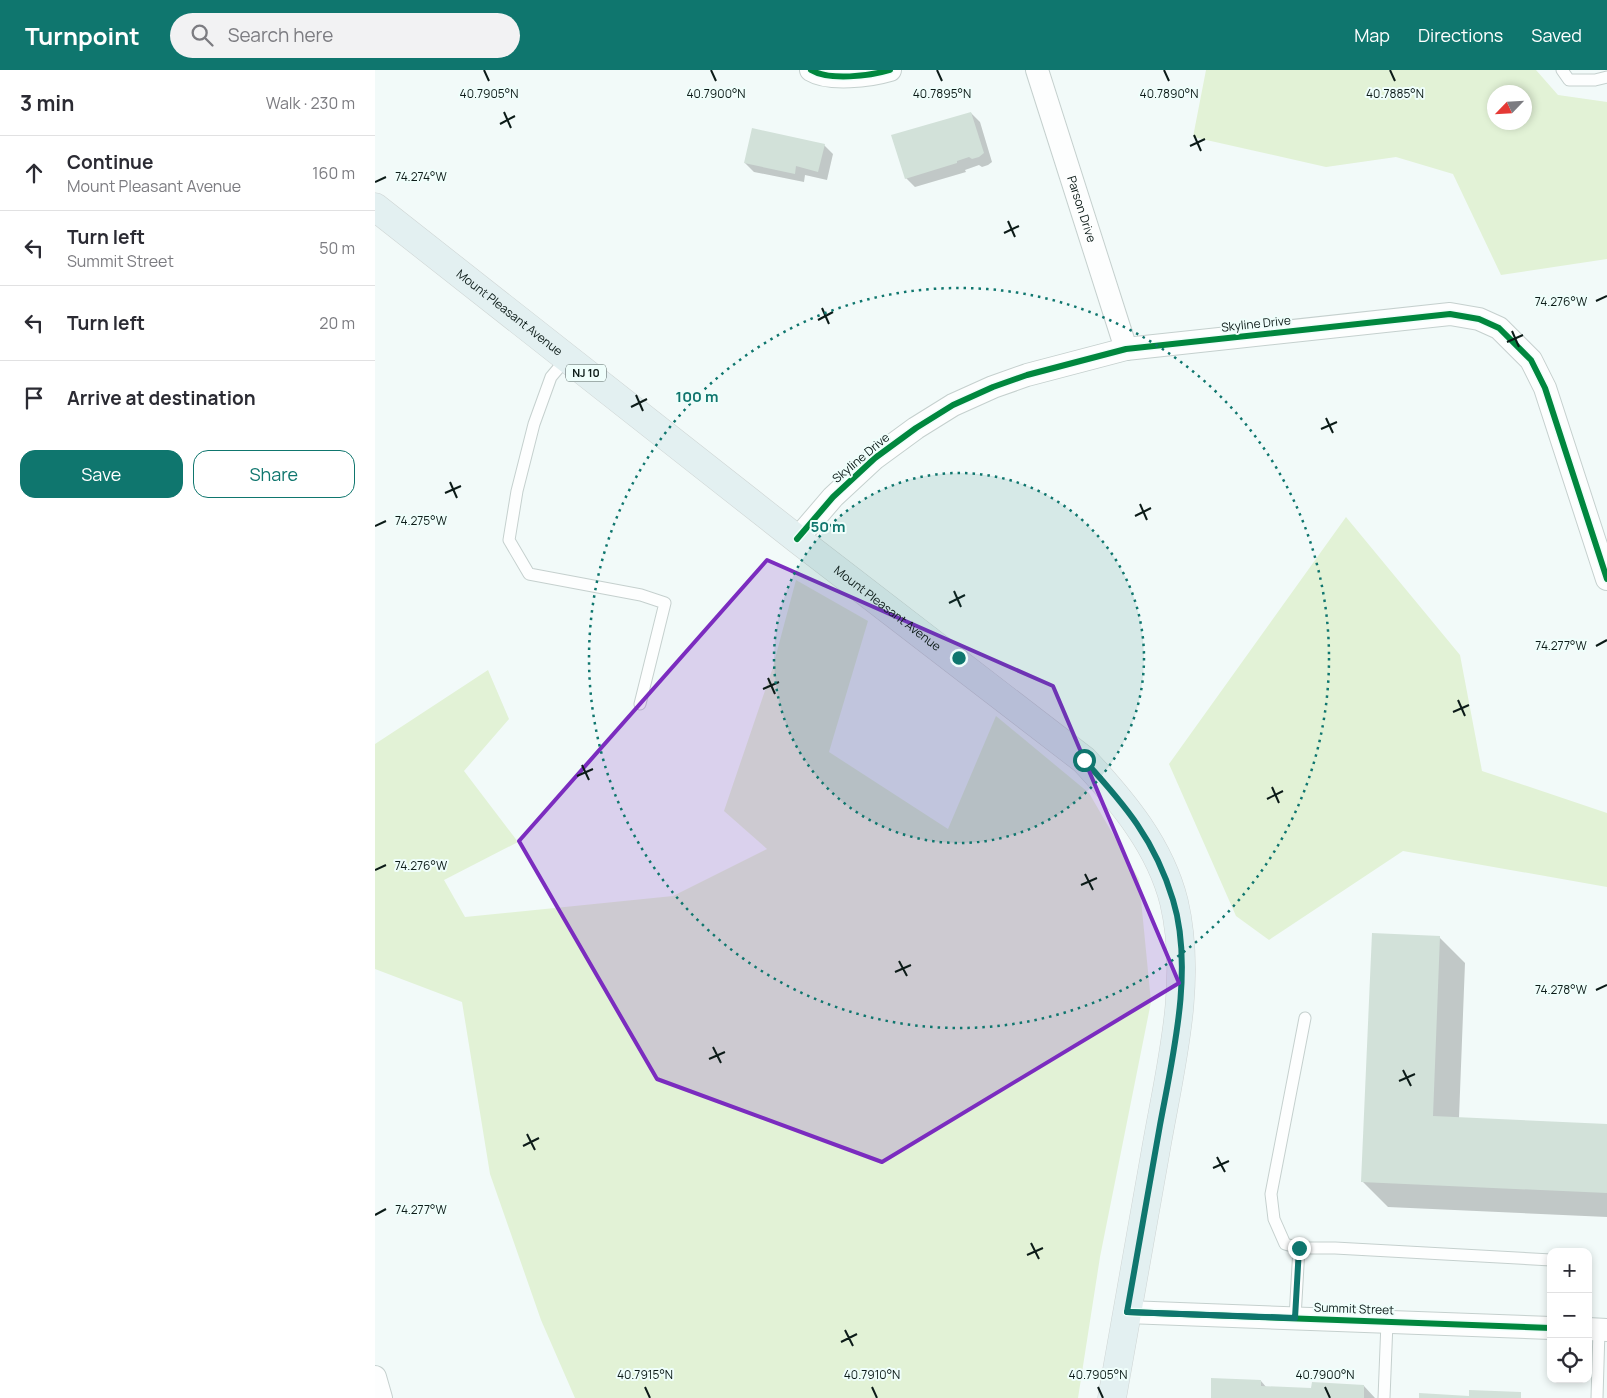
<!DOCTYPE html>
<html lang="en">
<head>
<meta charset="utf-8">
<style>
  body { margin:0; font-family:Manrope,sans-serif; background:#f2f2f3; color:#2b2b33 }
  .controls { position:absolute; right:15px; bottom:15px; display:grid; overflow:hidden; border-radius:10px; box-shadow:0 2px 8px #0003 }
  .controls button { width:45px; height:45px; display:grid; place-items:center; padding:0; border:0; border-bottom:1px solid #e1e1e2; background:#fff; color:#2b2b33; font:25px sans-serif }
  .compass { position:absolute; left:1112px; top:15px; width:45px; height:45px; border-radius:50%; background:#fff; box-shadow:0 2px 8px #0003; rotate:245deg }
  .stop { position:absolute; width:15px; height:15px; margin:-11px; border:4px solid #0f766e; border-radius:50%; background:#fff }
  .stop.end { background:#0f766e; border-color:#fff; box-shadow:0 1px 5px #0008 }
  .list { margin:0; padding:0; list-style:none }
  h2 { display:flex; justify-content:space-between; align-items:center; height:65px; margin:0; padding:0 20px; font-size:21px }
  h2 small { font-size:16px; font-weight:400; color:#7c7c81 }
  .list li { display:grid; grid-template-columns:32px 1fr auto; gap:15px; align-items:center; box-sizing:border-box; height:75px; padding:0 20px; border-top:1px solid #e1e1e2 }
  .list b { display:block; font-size:19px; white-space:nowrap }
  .list p { margin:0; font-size:16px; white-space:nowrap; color:#7c7c81 }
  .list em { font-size:16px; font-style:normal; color:#7c7c81 }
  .actions { display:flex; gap:10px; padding:15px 20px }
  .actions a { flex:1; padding:11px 0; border:1px solid #0f766e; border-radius:15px; text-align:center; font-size:18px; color:#0f766e }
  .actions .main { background:#0f766e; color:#fff }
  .icon { flex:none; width:28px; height:28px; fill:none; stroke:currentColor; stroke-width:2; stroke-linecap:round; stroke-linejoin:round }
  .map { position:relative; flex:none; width:1232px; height:1328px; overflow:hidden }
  header { display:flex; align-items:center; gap:30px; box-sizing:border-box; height:70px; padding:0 25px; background:#0f766e; color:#fff }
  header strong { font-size:24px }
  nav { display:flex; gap:28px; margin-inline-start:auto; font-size:18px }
  .search { width:350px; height:45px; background:#f2f2f3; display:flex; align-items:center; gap:12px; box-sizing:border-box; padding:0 18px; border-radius:28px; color:#7c7c81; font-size:19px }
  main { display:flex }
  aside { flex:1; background:#fff }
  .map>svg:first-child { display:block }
</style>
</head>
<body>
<header>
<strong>Turnpoint</strong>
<div class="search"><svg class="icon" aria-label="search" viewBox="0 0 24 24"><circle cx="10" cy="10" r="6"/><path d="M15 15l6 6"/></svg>Search here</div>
<nav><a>Map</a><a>Directions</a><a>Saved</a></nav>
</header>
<main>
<aside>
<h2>3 min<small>Walk · 230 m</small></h2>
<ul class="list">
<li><svg class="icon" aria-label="ahead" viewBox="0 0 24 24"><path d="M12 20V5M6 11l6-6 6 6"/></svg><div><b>Continue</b><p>Mount Pleasant Avenue</p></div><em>160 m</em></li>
<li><svg class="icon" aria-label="left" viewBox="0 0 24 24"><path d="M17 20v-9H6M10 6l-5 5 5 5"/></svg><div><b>Turn left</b><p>Summit Street</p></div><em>50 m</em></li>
<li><svg class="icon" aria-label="left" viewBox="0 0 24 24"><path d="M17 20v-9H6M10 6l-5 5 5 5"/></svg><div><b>Turn left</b></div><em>20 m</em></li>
<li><svg class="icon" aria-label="arrive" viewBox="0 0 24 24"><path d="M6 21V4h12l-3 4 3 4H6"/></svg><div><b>Arrive at destination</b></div></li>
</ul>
<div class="actions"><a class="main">Save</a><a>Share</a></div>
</aside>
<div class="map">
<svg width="1232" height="1328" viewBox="0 0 1232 1328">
  <rect width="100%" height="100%" fill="#f2faf9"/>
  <g fill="#e2f2d6" fill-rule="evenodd">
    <path d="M831,0h330l22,25 49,7v157l-106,16 -48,-101 -57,-17 -70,10 -133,-30zM1150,22v30h-30v-30z"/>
    <path d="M971,447l114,138 22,116 125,42v74l-204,-36 -134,89 -33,-24 -67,-152z"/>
    <path d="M421,510l72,41 -39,131 119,77 48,-113 93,77 50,86 12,123 -51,255 -22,141h-503l-34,-78 -51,-146 -28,-172 -87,-33v-225l113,-74 21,49 -45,52 54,71 -74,38 21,37 208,-21 94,-47 -43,-38 48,-141z"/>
  </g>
  <g fill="#0003">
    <path d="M596,43l9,9 12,40 -4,3 -6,2 -3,-2 -14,5 1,2 -51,15 -9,-9z"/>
    <path d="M449,75l9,9 -6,26 -22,-5 -1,7 -50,-10 -9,-9z"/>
    <path d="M1064,867l26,26 -6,155 148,7v92l-219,-10 -26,-26z"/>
    <path d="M886,1311l6,7 46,2 51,-4 11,12h-163z"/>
  </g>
  <g fill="#d2e1d9">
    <path d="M596,42l13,41 -5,4 -7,2 -3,-2 -12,4v2l-52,16 -14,-44z"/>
    <path d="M377,58l73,16 -7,28 -22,-6 -1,8 -51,-11z"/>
    <path d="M997,863l68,3 -7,180 174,8v69l-246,-11z"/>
    <path d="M836,1308l50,2v6l50,2 1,-6 52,3v13h-153z"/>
    <path d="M1094,1320l52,2v6h-102v-5l50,3z"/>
  </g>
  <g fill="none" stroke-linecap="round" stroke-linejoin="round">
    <defs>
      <g id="lane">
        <path d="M1187,0l7,10h26l12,-3"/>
        <path d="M192,288l-16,19 -17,47 -17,67 -8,49 20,34 112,21 24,8 -25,101"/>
        <path d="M924,1178l-14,-4 -11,-25 -3,-25 34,-176"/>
        <path d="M920,1248l4,-70h36l216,12"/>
        <path d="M1009,1328l3,-76"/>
        <path d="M1222,1328l2,-68"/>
      </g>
      <g id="street">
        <path d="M436,0c18,11 59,6 79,0"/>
        <path id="s1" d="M662,0l89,279"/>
        <path d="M422,469l36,-42 42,-39 41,-30 37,-23 40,-18 34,-12 99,-26 324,-35 29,5 20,9 32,32 14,28 62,191"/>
        <path d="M752,1242l424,16"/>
        <path d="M1213,1259l19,1"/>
        <path d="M0,1307l6,21"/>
      </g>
      <g id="primary">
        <path id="s2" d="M0,137l422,332 287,221c39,42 76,86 90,142 19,81 -4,166 -18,247 -15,83 -29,166 -44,249"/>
      </g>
    </defs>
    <use href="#lane" stroke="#c5d0ce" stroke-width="13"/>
    <use href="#street" stroke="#c5d0ce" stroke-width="24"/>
    <use href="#primary" stroke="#ced4d3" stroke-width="29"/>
    <use href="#lane" stroke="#fdfefe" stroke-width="11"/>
    <use href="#street" stroke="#fdfefe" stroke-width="22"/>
    <use href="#primary" stroke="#e3f0f1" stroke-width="28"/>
    <defs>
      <g id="cycleway">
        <path d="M436,0c18,11 59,6 79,0"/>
        <path d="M422,469l36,-42 42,-39 41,-30 37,-23 40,-18 34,-12 99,-26 324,-35 29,5 20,9 32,32 14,28 62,191"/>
        <path d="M752,1242l424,16"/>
      </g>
    </defs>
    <use href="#cycleway" stroke="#effefb" stroke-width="9"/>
    <use href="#cycleway" stroke="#00873e" stroke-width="6"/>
  </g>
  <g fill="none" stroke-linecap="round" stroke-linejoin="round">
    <path stroke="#0f766e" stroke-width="6" d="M709,690c41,45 71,80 89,140 21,68 0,155 -13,225 -11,62 -22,125 -33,187l168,6 4,-70"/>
  </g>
  <path fill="#7b2cbf" fill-opacity="0.2" stroke="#7b2cbf" stroke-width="4" stroke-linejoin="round" d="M392,490l286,126 126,297 -297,179 -225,-83 -138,-238z"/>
  <path fill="none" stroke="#0c1b18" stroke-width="2" d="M109,0l5,11M336,0l5,11M562,0l5,11M789,0l5,11M1015,0l5,11M129,42l7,16M125,54l15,-8M819,65l7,16M815,76l15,-7M0,112l11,-5M633,151l7,16M629,163l15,-7M1221,231l11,-5M447,238l7,16M443,250l15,-8M1137,261l7,16M1132,272l16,-7M261,325l7,16M256,337l16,-8M951,348l7,15M946,359l16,-7M75,412l7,16M70,423l16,-7M765,434l7,16M760,446l16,-8M0,456l11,-5M579,521l7,16M574,533l16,-8M1221,576l11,-6M393,608l7,16M388,619l16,-7M1083,630l7,16M1078,642l16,-7M207,695l7,15M202,706l16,-7M897,717l7,16M892,729l16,-8M0,800l11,-5M710,804l8,16M706,815l16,-7M524,891l8,15M520,902l16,-7M1221,920l11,-5M338,977l8,16M334,989l16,-7M1028,1000l8,16M1024,1011l16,-7M152,1064l8,16M148,1076l16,-8M842,1087l8,15M838,1098l16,-7M0,1145l11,-6M656,1173l8,16M652,1185l16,-7M470,1260l8,16M466,1272l16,-8M270,1317l5,11M497,1317l5,11M723,1317l5,11M950,1317l5,11"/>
  <circle cx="584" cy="588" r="185" fill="#0f766e" fill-opacity=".12"/>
  <g fill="none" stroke="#0f766e" stroke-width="2.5" stroke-dasharray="2.5 5">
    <circle cx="584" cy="588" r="185"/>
    <circle cx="584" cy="588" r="370"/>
  </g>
  <g text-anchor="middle" stroke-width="4" stroke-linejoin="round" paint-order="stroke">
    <rect fill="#effefb" stroke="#505f5c" stroke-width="1" x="191" y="294.5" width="40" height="17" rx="4"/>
    <g font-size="11" font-weight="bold" fill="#0c1b18">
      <text x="211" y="307">NJ 10</text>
    </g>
    <g font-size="12" fill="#0c1b18" stroke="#effefb">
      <text dy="4" stroke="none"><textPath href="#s1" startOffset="146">Parson Drive</textPath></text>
      <text dy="4" stroke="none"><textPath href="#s2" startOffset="171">Mount Pleasant Avenue</textPath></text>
      <text transform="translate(881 254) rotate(-6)" y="4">Skyline Drive</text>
      <text transform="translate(486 388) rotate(-40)" y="4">Skyline Drive</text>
      <text dy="4" stroke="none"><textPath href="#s2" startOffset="651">Mount Pleasant Avenue</textPath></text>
      <text transform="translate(979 1239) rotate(2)" y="4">Summit Street</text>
    </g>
  </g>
  <g font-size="12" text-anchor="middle" fill="#0c1b18" stroke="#effefb" stroke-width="4" stroke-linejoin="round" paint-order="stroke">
    <text x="114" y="28">40.7905°N</text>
    <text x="341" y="28">40.7900°N</text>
    <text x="567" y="28">40.7895°N</text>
    <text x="794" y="28">40.7890°N</text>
    <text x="1020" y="28">40.7885°N</text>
    <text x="46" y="111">74.274°W</text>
    <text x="1186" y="236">74.276°W</text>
    <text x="46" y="455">74.275°W</text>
    <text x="1186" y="580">74.277°W</text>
    <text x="46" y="800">74.276°W</text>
    <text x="1186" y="924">74.278°W</text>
    <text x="46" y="1144">74.277°W</text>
    <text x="270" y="1309">40.7915°N</text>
    <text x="497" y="1309">40.7910°N</text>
    <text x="723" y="1309">40.7905°N</text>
    <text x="950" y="1309">40.7900°N</text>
  </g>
  <circle cx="584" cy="588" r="8" fill="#0f766e" stroke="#effefb" stroke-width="2.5"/>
  <g font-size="15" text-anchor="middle" font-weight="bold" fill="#0f766e" stroke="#effefb" stroke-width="4" stroke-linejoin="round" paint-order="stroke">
    <text x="322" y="332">100 m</text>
    <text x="453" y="462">50 m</text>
  </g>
</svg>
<div class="controls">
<button>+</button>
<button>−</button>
<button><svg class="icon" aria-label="locate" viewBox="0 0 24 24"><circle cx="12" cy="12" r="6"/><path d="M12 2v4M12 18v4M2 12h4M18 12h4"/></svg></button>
</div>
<svg class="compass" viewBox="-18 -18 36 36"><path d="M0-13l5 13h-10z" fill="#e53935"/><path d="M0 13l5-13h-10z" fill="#7c7c81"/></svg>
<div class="stop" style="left:709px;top:690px"></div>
<div class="stop end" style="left:924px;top:1178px"></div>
</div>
</main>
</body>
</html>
